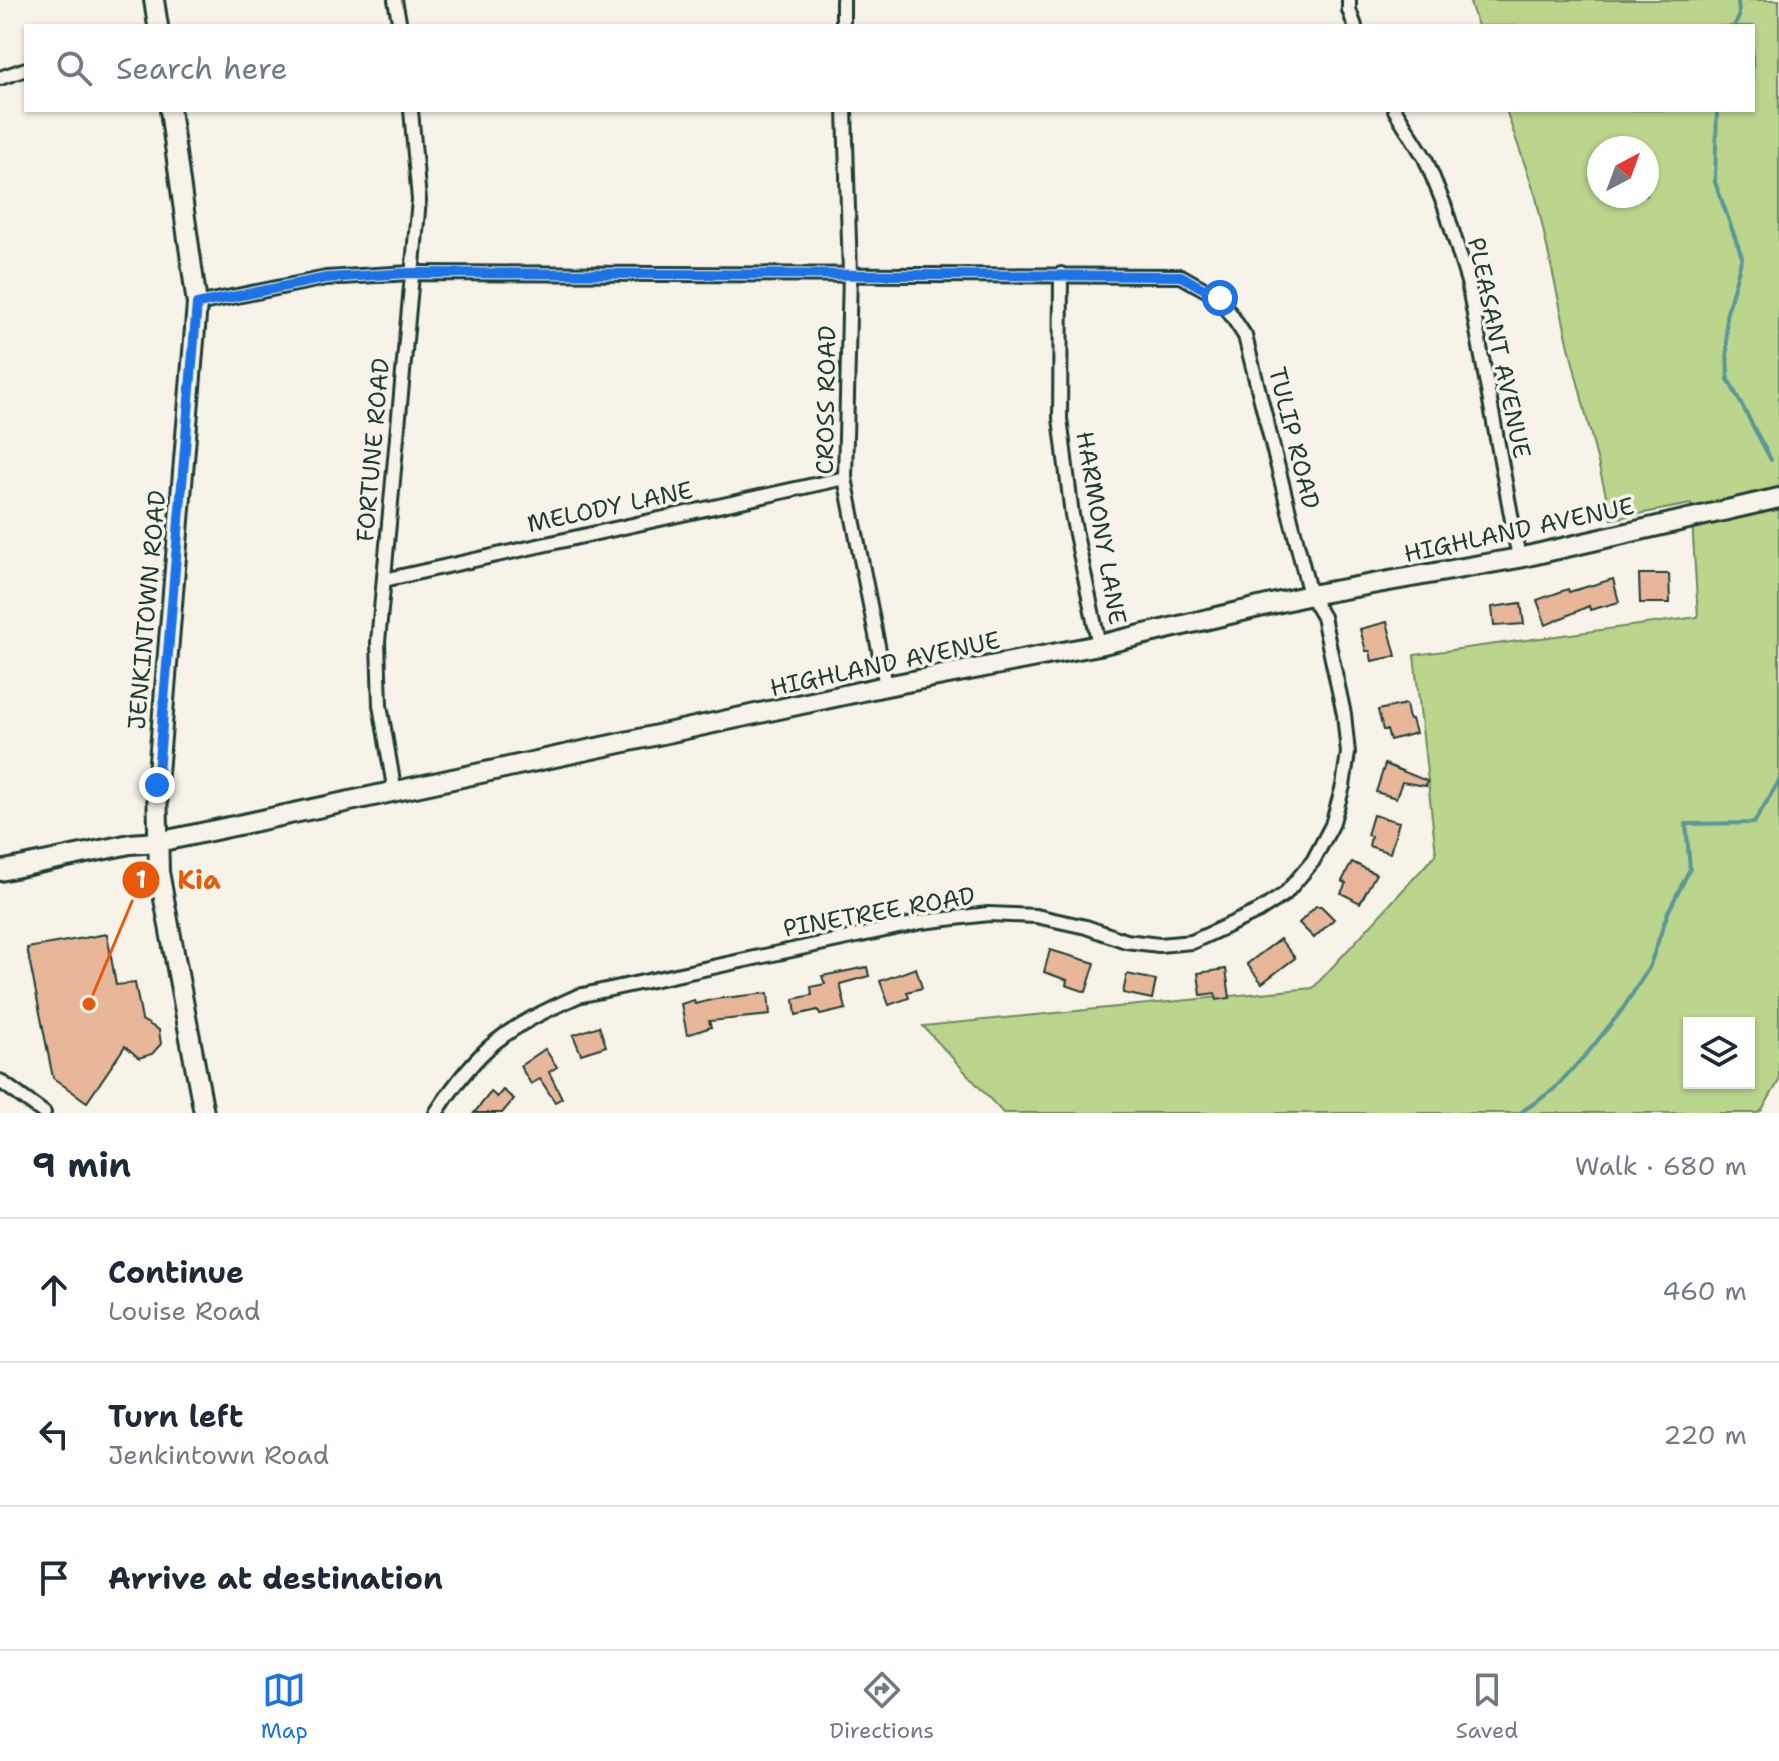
<!DOCTYPE html>
<html lang="en">
<head>
<meta charset="utf-8">
<style>
  body { margin:0; font-family:"Shantell Sans",sans-serif; background:#f2f2f3; color:#1f2937 }
  .controls { position:absolute; right:24px; bottom:24px; display:grid; overflow:hidden; border-radius:0px; box-shadow:0 2px 6px #0004 }
  .controls button { width:72px; height:72px; display:grid; place-items:center; padding:0; border:0; border-bottom:2px solid #e0e1e3; background:#fff; color:#1f2937; font:40px sans-serif }
  .compass { position:absolute; left:1587px; top:136px; width:72px; height:72px; border-radius:50%; background:#fff; box-shadow:0 2px 6px #0004; rotate:41deg }
  .stop { position:absolute; width:24px; height:24px; margin:-18px; border:6px solid #1a73e8; border-radius:50%; background:#fff }
  .stop.end { background:#1a73e8; border-color:#fff; box-shadow:0 2px 8px #0008 }
  .list { margin:0; padding:0; list-style:none }
  h2 { display:flex; justify-content:space-between; align-items:center; height:104px; margin:0; padding:0 32px; font-size:34px }
  h2 small { font-size:26px; font-weight:400; color:#747a83 }
  .list li { display:grid; grid-template-columns:52px 1fr auto; gap:24px; align-items:center; box-sizing:border-box; height:144px; padding:0 32px; border-top:2px solid #e0e1e3 }
  .list b { display:block; font-size:30px; white-space:nowrap }
  .list p { margin:0; font-size:26px; white-space:nowrap; color:#747a83 }
  .list em { font-size:26px; font-style:normal; color:#747a83 }
  .icon { flex:none; width:44px; height:44px; fill:none; stroke:currentColor; stroke-width:2; stroke-linecap:round; stroke-linejoin:round }
  .map { position:relative; flex:none; width:1779px; height:1113px; overflow:hidden }
  .search { position:absolute; background:#fff; box-shadow:0 2px 6px #0004; left:24px; right:24px; top:24px; height:88px; display:flex; align-items:center; gap:20px; box-sizing:border-box; padding:0 28px; border-radius:0px; color:#747a83; font-size:30px }
  .sheet { height:536px; background:#fff }
  nav { display:flex; justify-content:space-around; align-items:center; box-sizing:border-box; height:112px; border-top:2px solid #e0e1e3; background:#fff; font-size:22px; color:#747a83 }
  nav a { display:grid; justify-items:center; gap:4px }
  nav .on { color:#1a73e8 }
  .map>svg:first-child { display:block }
</style>
</head>
<body>
<div class="map">
<svg width="1779" height="1113" viewBox="0 0 1779 1113">
  <rect width="100%" height="100%" fill="#f7f3e8"/>
  <filter id="ink" filterUnits="userSpaceOnUse"><feTurbulence type="fractalNoise" baseFrequency=".0125" numOctaves="2"/><feDisplacementMap in="SourceGraphic" scale="16" xChannelSelector="R" yChannelSelector="G"/><feConvolveMatrix kernelMatrix="1 2 1 2 8 2 1 2 1" color-interpolation-filters="sRGB"/></filter>
  <g filter="url(#ink)">
    <path fill="#bbd58c" stroke="#6d8960" stroke-width="2" fill-rule="evenodd" d="M1469,0h310v1081l-17,29 -4,3h-755l-80,-87 390,-38 123,-134 -22,-199 284,-38 -7,-113 -79,15 -43,-172 -33,-150 -30,-87h247v-84h-275zM1599,148h48v48h-48zM1689,1023h60v60h-60z"/>
    <g fill="none" stroke-linecap="round" stroke-linejoin="round">
      <g stroke="#5a9797" stroke-width="4">
        <path d="M1734,26l5,-9 -1,-17"/>
        <path d="M1717,110l-2,72 27,75 -16,59 2,63 43,81"/>
        <path d="M1520,1113l33,-23 37,-40 32,-40 27,-42 19,-56 22,-43 -4,-45 68,-1 25,-42"/>
      </g>
    </g>
    <g fill="#e8b79a" stroke="#1f3d34" stroke-width="2">
      <path d="M1639,574h30l1,29h-30z"/>
      <path d="M1613,579l6,23 -29,8 -1,-4 -43,19 -9,-25 31,-11 1,3z"/>
      <path d="M1521,603l3,21 -30,2 -2,-19z"/>
      <path d="M1387,622l9,34 -24,5 -2,-10h-4l-6,-22z"/>
      <path d="M1406,704l3,16 3,-1 4,14 -26,7 -3,-10h-4l-5,-20z"/>
      <path d="M1385,764l42,17 -1,5 -24,-4 -6,16 -20,-6z"/>
      <path d="M1373,815l26,7 -9,31 -21,-7 2,-10 -4,-1z"/>
      <path d="M1352,862l24,12 -16,29 -19,-10 5,-10 -4,-2z"/>
      <path d="M1316,906h5l13,13 -20,19 -15,-15z"/>
      <path d="M107,934l9,51 19,-2 7,37 17,10 2,14 -9,10 -13,4 -14,-12 -38,56 -34,-24 -26,-130z"/>
      <path d="M1280,939l15,19 -33,25 -15,-19z"/>
      <path d="M1050,950l45,13 -9,29 -20,-7 1,-5 -23,-8z"/>
      <path d="M867,967l2,9 -29,8 6,25 -26,6 -2,-5 -22,5 -2,-16 18,-4 -1,-8 14,-3 -3,-8z"/>
      <path d="M916,968l6,20 -15,4 2,6 -20,7 -9,-24z"/>
      <path d="M1226,969l4,29 -13,2 -2,-7 -14,2 -3,-22z"/>
      <path d="M1127,974l29,6 -4,19 -29,-6z"/>
      <path d="M768,993l2,22 -61,6 2,6 -24,8 -6,-31 13,-4 1,4 20,-5z"/>
      <path d="M599,1026l7,20 -25,8 -8,-19z"/>
      <path d="M545,1049l12,18 -8,5 13,26 -7,4 -15,-23 -9,5 -11,-18z"/>
      <path d="M503,1090l11,9 -12,14h-28l17,-21 6,5z"/>
    </g>
    <g fill="none" stroke-linecap="round" stroke-linejoin="round">
      <defs>
        <g id="street">
          <path d="M395,0l5,26"/>
          <path d="M843,0v26"/>
          <path d="M1349,0v10l6,16"/>
          <path d="M0,78l26,-9"/>
          <path d="M845,110l5,164 -5,204 41,208"/>
          <path d="M1395,110l30,48 20,49 23,75 51,276"/>
          <path d="M1061,274l-1,144 12,97 27,130"/>
          <path d="M197,304l129,-26 84,-5 771,3 39,22 25,38 65,259 13,22 21,97 4,39 -5,33 -11,39 -19,36 -28,33 -26,17 -67,31 -33,3 -33,-4 -40,-14 -50,-11 -48,-2 -66,8 -344,74c-72,32 -99,50 -142,117"/>
          <path d="M384,580l461,-102"/>
          <path d="M395,793l-15,-88 -2,-63 41,-442 -8,-90"/>
          <path d="M0,1081l44,32"/>
        </g>
        <g id="secondary">
          <path d="M154,0l4,26"/>
          <path d="M170,110l27,194 -40,481 2,87 45,241"/>
          <path d="M0,871l130,-27 28,-2 29,-6 699,-150 213,-41 211,-50 209,-37 260,-60"/>
        </g>
      </defs>
      <use href="#street" stroke="#1f3d34" stroke-width="18"/>
      <use href="#secondary" stroke="#1f3d34" stroke-width="24"/>
      <use href="#street" stroke="#f7f3e8" stroke-width="12"/>
      <use href="#secondary" stroke="#f7f3e8" stroke-width="18"/>
    </g>
  </g>
  <g fill="none" stroke-linecap="round" stroke-linejoin="round" filter="url(#ink)">
    <path stroke="#1a73e8" stroke-width="10" d="M157,785l40,-481 129,-26 84,-5 771,3 39,22"/>
  </g>
  <g text-anchor="middle" stroke-width="7" stroke-linejoin="round" paint-order="stroke">
    <g font-size="24" fill="#1f3d34" stroke="#f7f3e8">
      <text transform="translate(1499 348) rotate(78)" y="8">PLEASANT AVENUE</text>
      <text transform="translate(826 400) rotate(-89)" y="8">CROSS ROAD</text>
      <text transform="translate(1294 438) rotate(76)" y="8">TULIP ROAD</text>
      <text transform="translate(373 450) rotate(-85)" y="8">FORTUNE ROAD</text>
      <text transform="translate(610 507) rotate(-12)" y="8">MELODY LANE</text>
      <text transform="translate(1101 528) rotate(80)" y="8">HARMONY LANE</text>
      <text transform="translate(1519 530) rotate(-12)" y="8">HIGHLAND AVENUE</text>
      <text transform="translate(147 610) rotate(-85)" y="8">JENKINTOWN ROAD</text>
      <text transform="translate(885 664) rotate(-12)" y="8">HIGHLAND AVENUE</text>
      <text transform="translate(879 912) rotate(-10)" y="8">PINETREE ROAD</text>
    </g>
  </g>
  <path fill="none" stroke="#e8590c" stroke-width="3" d="M89 1004L141 880"/>
  <g fill="#e8590c" stroke="#f7f3e8" stroke-width="3">
    <circle cx="89" cy="1004" r="8"/>
    <circle cx="141" cy="880" r="20"/>
  </g>
  <g font-size="24" text-anchor="middle" font-weight="bold" fill="#fff">
    <text x="141" y="888">1</text>
  </g>
  <g font-size="26" text-anchor="middle" font-weight="bold" fill="#e8590c" stroke="#f7f3e8" stroke-width="7" stroke-linejoin="round" paint-order="stroke">
    <text x="199" y="889">Kia</text>
  </g>
</svg>
<div class="controls">
<button><svg class="icon" aria-label="layers" viewBox="0 0 24 24"><path d="M12 4l9 5-9 5-9-5zM3 14l9 5 9-5"/></svg></button>
</div>
<svg class="compass" viewBox="-18 -18 36 36"><path d="M0-13l5 13h-10z" fill="#e53935"/><path d="M0 13l5-13h-10z" fill="#747a83"/></svg>
<div class="stop" style="left:1220px;top:298px"></div>
<div class="stop end" style="left:157px;top:785px"></div>
<div class="search"><svg class="icon" aria-label="search" viewBox="0 0 24 24"><circle cx="10" cy="10" r="6"/><path d="M15 15l6 6"/></svg>Search here</div>
</div>
<section class="sheet">
<h2>9 min<small>Walk · 680 m</small></h2>
<ul class="list">
<li><svg class="icon" aria-label="ahead" viewBox="0 0 24 24"><path d="M12 20V5M6 11l6-6 6 6"/></svg><div><b>Continue</b><p>Louise Road</p></div><em>460 m</em></li>
<li><svg class="icon" aria-label="left" viewBox="0 0 24 24"><path d="M17 20v-9H6M10 6l-5 5 5 5"/></svg><div><b>Turn left</b><p>Jenkintown Road</p></div><em>220 m</em></li>
<li><svg class="icon" aria-label="arrive" viewBox="0 0 24 24"><path d="M6 21V4h12l-3 4 3 4H6"/></svg><div><b>Arrive at destination</b></div></li>
</ul>
</section>
<nav>
<a class="on"><svg class="icon" aria-label="map" viewBox="0 0 24 24"><path d="M3 6l6-2 6 2 6-2v14l-6 2-6-2-6 2zM9 4v14M15 6v14"/></svg>Map</a>
<a><svg class="icon" aria-label="directions" viewBox="0 0 24 24"><path d="M12 3l9 9-9 9-9-9zM9 14v-3h6M13 9l2 2-2 2"/></svg>Directions</a>
<a><svg class="icon" aria-label="saved" viewBox="0 0 24 24"><path d="M7 4h10v16l-5-4-5 4z"/></svg>Saved</a>
</nav>
</body>
</html>
